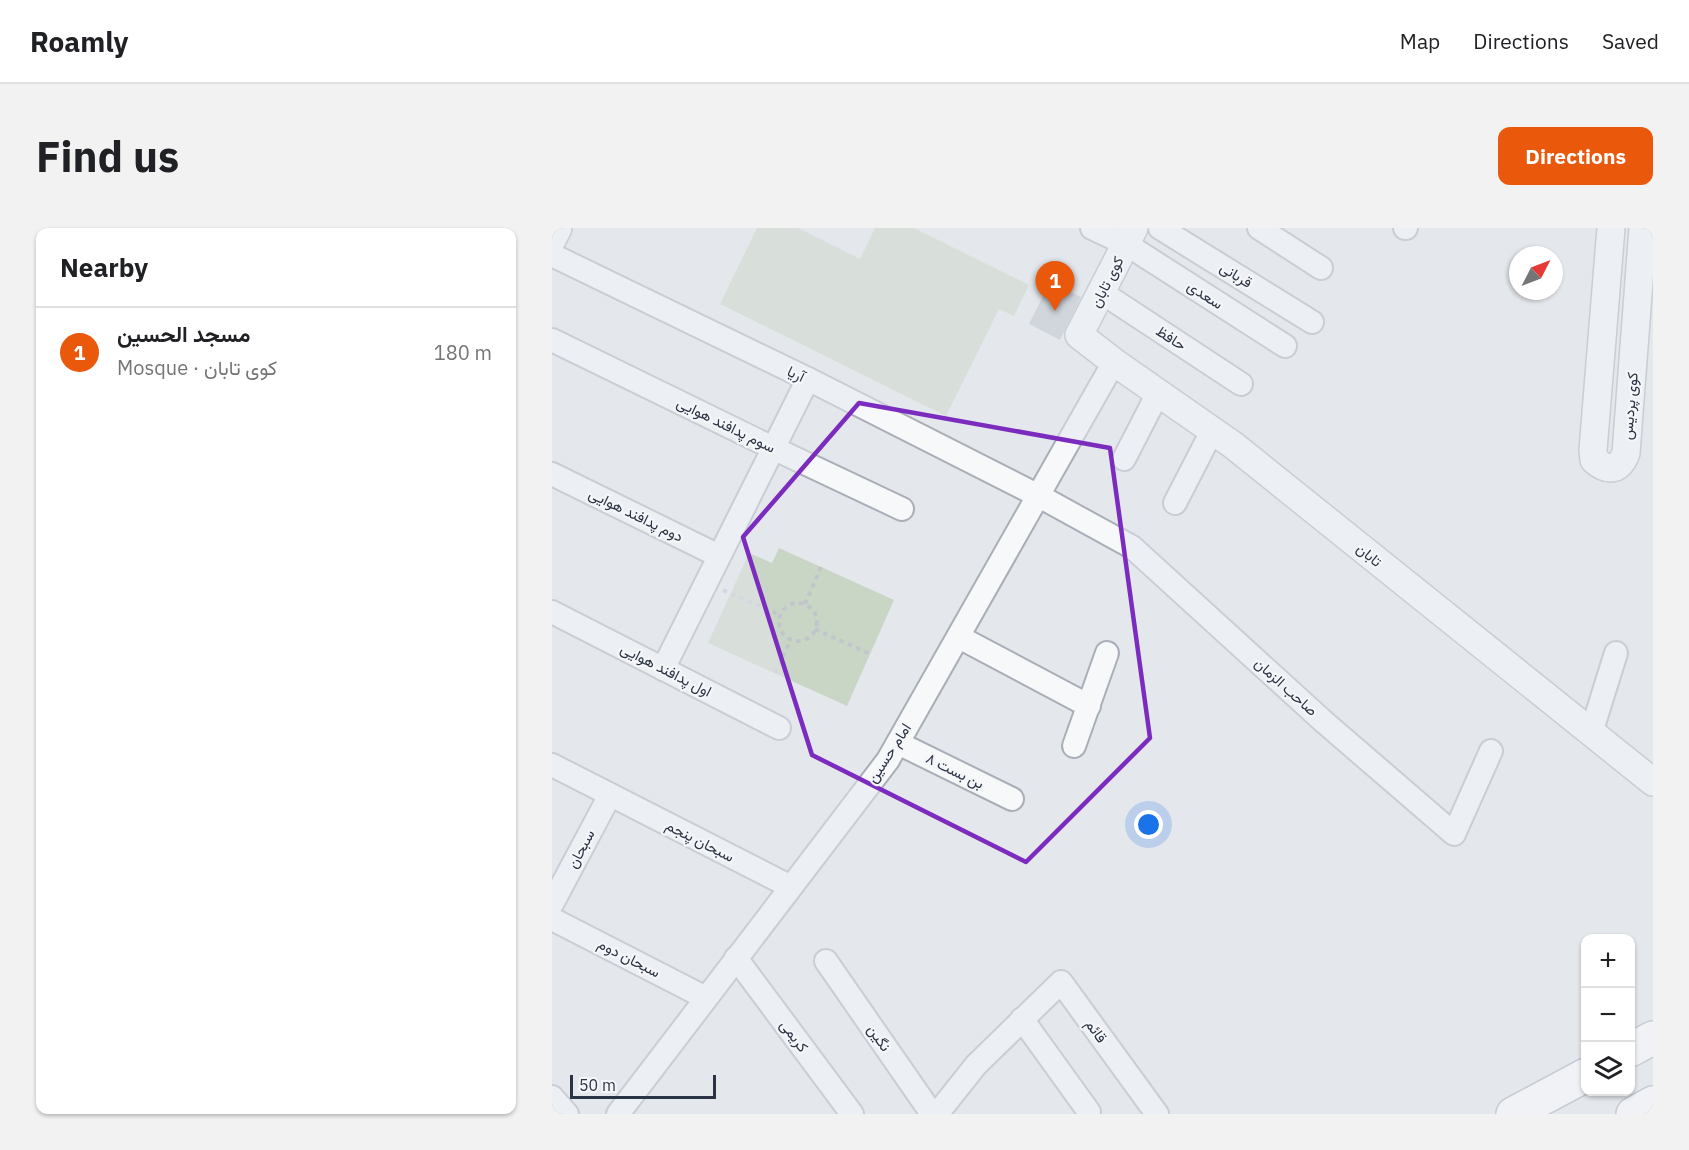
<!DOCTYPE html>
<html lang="en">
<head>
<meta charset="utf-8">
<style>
  body { margin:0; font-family:"IBM Plex Sans",Vazirmatn,sans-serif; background:#f2f2f2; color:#202124 }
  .controls { position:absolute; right:18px; bottom:18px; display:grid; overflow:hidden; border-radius:12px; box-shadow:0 2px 4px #0004 }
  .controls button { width:54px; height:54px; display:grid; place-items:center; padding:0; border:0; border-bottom:2px solid #e0e0e0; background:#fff; color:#202124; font:30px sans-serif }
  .compass { position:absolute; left:957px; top:18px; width:54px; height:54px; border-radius:50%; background:#fff; box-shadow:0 2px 4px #0004; rotate:48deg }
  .scale { position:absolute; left:18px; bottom:15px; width:146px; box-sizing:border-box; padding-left:6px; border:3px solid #2b3445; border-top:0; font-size:16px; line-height:21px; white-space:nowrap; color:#2b3445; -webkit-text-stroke:4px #f4f6f9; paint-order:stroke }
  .you { position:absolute; left:597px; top:597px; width:21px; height:21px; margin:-15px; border:4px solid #fff; border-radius:50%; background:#1a73e8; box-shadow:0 0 0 9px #1a73e833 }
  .badge { display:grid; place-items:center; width:39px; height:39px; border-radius:50%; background:#ea580c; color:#fff; font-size:20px; font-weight:700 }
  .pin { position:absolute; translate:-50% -50px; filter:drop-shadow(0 2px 3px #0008) }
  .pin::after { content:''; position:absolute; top:32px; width:21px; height:18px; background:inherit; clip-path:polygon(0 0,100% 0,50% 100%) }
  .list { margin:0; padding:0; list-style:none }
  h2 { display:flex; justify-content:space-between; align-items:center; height:78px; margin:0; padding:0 24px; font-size:26px }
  h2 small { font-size:20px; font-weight:400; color:#757577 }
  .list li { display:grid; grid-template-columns:39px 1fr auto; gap:18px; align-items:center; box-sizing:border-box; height:90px; padding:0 24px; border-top:2px solid #e0e0e0 }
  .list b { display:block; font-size:22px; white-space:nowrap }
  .list p { margin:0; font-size:20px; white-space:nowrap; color:#757577 }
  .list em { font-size:20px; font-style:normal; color:#757577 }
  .icon { flex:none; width:33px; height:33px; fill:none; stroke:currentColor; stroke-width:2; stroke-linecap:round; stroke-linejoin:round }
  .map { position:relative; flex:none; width:1101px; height:886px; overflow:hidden; border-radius:12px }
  header { display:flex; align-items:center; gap:36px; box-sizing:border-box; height:84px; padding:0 30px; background:#fff; border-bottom:2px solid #e0e0e0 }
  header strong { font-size:28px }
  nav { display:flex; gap:33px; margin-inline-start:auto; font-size:21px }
  .intro { display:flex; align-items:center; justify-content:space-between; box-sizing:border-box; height:144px; padding:0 36px }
  h1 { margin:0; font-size:42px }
  .button { padding:15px 27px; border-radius:12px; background:#ea580c; color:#fff; font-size:21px; font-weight:700 }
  main { display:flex; gap:36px; padding:0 36px }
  aside { flex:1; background:#fff; border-radius:12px; box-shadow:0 2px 4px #0004 }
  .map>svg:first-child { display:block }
</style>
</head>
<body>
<header>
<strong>Roamly</strong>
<nav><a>Map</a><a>Directions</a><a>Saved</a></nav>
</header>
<div class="intro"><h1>Find us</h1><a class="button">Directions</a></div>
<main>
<aside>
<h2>Nearby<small></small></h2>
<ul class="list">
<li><span class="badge">1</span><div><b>مسجد الحسین</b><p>Mosque · کوی تابان</p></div><em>180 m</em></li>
</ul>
</aside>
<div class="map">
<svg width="1101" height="886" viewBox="0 0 1101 886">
  <rect width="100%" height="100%" fill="#e4e7ec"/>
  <g fill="#c9d6c5">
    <path d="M205,0h41l62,31 15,-31h39l115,57 -15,31 -15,-7 -53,107 -226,-112z"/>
    <path d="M227,320l115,52 -47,106 -139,-63 41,-90 23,10z"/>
  </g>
  <path fill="#bbc0ca" d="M498,54l31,15 -21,43 -31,-16z"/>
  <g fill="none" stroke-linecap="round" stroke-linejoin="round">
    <defs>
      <g id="minor">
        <path d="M540,0l34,16 159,102"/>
        <path d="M608,0l152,94"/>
        <path d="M707,0l62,40"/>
        <path d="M853,0h1"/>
        <path d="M0,27l256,124 231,117 93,51 191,174 131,113 37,-83"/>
        <path d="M549,64l140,92"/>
        <path d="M0,112l221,108 129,61"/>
        <path d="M572,231l34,-66"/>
        <path d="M0,246l167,82"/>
        <path d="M623,275l37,-72"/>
        <path d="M0,384l227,116"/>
        <path d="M407,409l130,69"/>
        <path d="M111,441l145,-290"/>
        <path d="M1039,505l25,-80"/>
        <path d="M346,515l114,56"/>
        <path d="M522,518l33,-93"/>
        <path d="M0,537l239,122"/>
        <path d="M0,676l58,-109"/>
        <path d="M0,691l154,79"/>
        <path d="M184,730l116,156"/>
        <path d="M274,733l106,153"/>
        <path d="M470,791l67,93"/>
        <path d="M0,869l15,17"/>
        <path d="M66,886l270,-354 226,-398"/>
        <path d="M385,886l39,-49 85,-83 96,132"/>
      </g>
      <g id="tertiary">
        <path d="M582,0l-55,107 35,27 119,83 420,337"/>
        <path d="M1059,0l-18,222 1,10c14,12 25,11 32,-7l17,-225"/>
        <path d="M0,12l6,-12"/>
      </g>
      <g id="primary">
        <path d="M1078,822l23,-12"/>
        <path d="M961,886l73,-39"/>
        <path d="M1081,886l20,-11"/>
      </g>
    </defs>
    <use href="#minor" stroke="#a9aeb7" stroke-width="26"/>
    <use href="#tertiary" stroke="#a9aeb7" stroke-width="30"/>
    <use href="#primary" stroke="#a3abb8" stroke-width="36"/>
    <g stroke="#c2c5cb" stroke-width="4" stroke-dasharray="4.5 4.5" stroke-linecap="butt">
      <path d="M171,362l57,25"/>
      <circle cx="246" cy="394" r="19"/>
      <path d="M253,376l16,-37"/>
      <path d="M263,401l55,25"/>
      <path d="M223,445l16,-34"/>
    </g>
    <use href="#minor" stroke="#f7f8fa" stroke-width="22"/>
    <use href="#tertiary" stroke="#f7f8fa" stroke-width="27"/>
    <use href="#primary" stroke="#fff" stroke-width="33"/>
  </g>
  <path d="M0 0H1101V886H0ZM307,175l251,45 40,290 -124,124 -214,-107 -69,-218z" fill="#e4e7ec" fill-opacity=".55" fill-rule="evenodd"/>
  <path fill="none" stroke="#7b2cbf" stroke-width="4.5" stroke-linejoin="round" d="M307,175l251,45 40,290 -124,124 -214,-107 -69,-218z"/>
  <g text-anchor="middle" stroke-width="4.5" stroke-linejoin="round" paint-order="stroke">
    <g font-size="15" fill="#2b3445" stroke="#f4f6f9">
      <text transform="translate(684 47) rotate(32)" y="5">قربانی</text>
      <text transform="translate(555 54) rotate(-63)" y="5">کوی تابان</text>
      <text transform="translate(653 67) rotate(33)" y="5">سعدی</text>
      <text transform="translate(619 110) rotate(33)" y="5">حافظ</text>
      <text transform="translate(244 146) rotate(26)" y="5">آریا</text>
      <text transform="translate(1078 178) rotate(-85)" y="5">کوی پردیس</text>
      <text transform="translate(174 197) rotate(26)" y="5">سوم پدافند هوایی</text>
      <text transform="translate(84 287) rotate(26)" y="5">دوم پدافند هوایی</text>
      <text transform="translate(817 327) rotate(39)" y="5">تابان</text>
      <text transform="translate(114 442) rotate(27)" y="5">اول پدافند هوایی</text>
      <text transform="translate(734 459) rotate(42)" y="5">صاحب الزمان</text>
      <text transform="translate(337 525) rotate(-57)" y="5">امام حسین</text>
      <text transform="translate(403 543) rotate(26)" y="5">بن بست ۸</text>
      <text transform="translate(148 613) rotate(27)" y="5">سبحان پنجم</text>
      <text transform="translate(29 621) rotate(-62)" y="5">سبحان</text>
      <text transform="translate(77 730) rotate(27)" y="5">سبحان دوم</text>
      <text transform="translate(544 803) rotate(54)" y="5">قائم</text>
      <text transform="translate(242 808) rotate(53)" y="5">کریمی</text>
      <text transform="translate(327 810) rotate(55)" y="5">نگین</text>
    </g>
  </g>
</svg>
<div class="controls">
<button>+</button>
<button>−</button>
<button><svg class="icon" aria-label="layers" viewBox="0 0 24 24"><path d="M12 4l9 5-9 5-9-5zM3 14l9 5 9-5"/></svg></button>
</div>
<svg class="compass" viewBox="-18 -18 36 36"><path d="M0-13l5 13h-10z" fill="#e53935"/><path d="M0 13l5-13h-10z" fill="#757577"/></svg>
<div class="scale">50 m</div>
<div class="you"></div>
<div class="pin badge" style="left:503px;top:83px">1</div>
</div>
</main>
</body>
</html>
